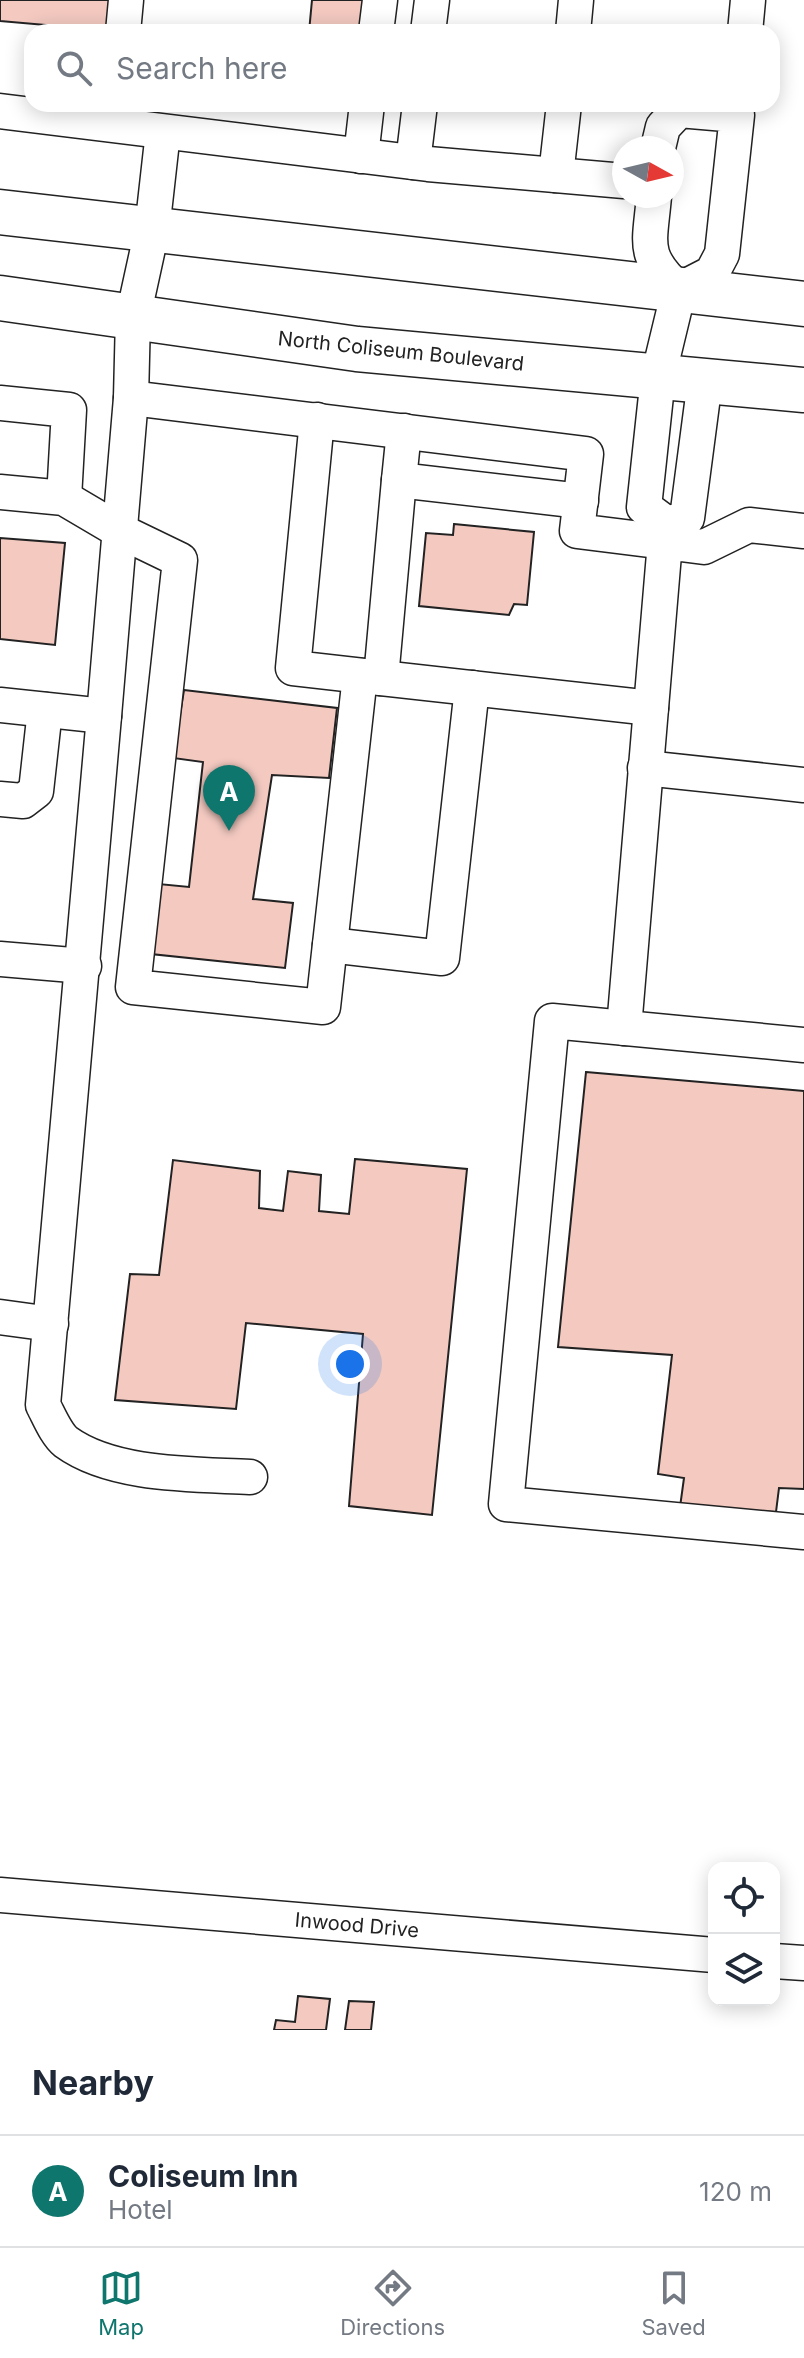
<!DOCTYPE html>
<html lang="en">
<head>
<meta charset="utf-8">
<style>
  body { margin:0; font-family:Inter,sans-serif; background:#f2f2f3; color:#1f2937 }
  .controls { position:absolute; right:24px; bottom:24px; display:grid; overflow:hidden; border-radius:16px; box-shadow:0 4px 20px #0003 }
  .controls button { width:72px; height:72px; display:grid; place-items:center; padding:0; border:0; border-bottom:2px solid #e0e1e3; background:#fff; color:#1f2937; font:40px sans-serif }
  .compass { position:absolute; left:612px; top:136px; width:72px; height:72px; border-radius:50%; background:#fff; box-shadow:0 4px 20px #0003; rotate:98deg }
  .you { position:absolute; left:350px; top:1364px; width:28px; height:28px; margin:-20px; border:6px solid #fff; border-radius:50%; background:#1a73e8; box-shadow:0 0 0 12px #1a73e833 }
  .badge { display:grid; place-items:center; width:52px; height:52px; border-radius:50%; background:#0f766e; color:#fff; font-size:26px; font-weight:700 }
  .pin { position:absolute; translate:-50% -66px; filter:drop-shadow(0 2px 4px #0008) }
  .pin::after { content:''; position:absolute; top:42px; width:28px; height:24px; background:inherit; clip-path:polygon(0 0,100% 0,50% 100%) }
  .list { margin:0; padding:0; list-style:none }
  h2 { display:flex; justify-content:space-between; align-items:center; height:104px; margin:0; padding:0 32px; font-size:34px }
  h2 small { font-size:26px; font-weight:400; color:#747a83 }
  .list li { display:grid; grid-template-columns:52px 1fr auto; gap:24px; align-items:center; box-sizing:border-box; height:112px; padding:0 32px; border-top:2px solid #e0e1e3 }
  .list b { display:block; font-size:30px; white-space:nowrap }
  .list p { margin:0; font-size:26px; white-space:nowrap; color:#747a83 }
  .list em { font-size:26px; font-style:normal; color:#747a83 }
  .icon { flex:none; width:44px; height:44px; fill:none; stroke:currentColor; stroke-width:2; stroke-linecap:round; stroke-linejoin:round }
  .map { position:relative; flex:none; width:804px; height:2030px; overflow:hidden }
  .search { position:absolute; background:#fff; box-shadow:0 4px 20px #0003; left:24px; right:24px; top:24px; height:88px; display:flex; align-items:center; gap:20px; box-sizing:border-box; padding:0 28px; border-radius:24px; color:#747a83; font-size:30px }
  .sheet { height:216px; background:#fff }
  nav { display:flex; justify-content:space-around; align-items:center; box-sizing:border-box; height:112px; border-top:2px solid #e0e1e3; background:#fff; font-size:22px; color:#747a83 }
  nav a { display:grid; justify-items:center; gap:4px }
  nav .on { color:#0f766e }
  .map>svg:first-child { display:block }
</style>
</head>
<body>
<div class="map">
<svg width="804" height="2030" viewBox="0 0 804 2030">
  <rect width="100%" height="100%" fill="#fff"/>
  <g fill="#f3c9c0" stroke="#222" stroke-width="2">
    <path d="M0,0h117l-3,31 -114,-10z"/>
    <path d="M312,0h62l-3,32h-62z"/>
    <path d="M454,524l80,8 -7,73 -13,-1 -5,11 -90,-9 7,-73 27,2z"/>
    <path d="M0,538l65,5 -10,102 -55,-6z"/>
    <path d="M184,690l153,18 -8,70 -57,-3 -19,124 40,4 -8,65 -134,-14 8,-70 30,3 14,-125 -30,-4z"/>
    <path d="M586,1072l218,19v398l-25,-1 -3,24 -96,-5 4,-29 -26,-4 14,-119 -114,-8z"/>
    <path d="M355,1159l112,10 -35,346 -83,-9 14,-172 -117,-11 -10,86 -121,-9 15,-126 29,1 14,-115 87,11 -1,37 24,3 5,-40 33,4 -2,36 30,3z"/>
    <path d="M298,1996l32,3 -4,31h-52l2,-10 19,2z"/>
    <path d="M349,2001l25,1 -3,28h-26z"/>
  </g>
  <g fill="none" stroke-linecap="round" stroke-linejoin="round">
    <defs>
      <g id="minor">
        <path d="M123,32l3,-32"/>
        <path d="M376,32l4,-32"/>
        <path d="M428,32l4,-32"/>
        <path d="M573,32l3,-32"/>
        <path d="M745,32l3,-32"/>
        <path d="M0,111l428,53 196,17"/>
        <path d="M163,132l-11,98 -19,87 -2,81 -27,318 -61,689c6,11 13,29 23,37 47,34 127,32 184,35"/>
        <path d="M658,148l5,-21 16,-17 58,5 -15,139 -10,19 -33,17 -21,87 -14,130 23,17"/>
        <path d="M361,156l6,-52"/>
        <path d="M413,162l7,-58"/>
        <path d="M556,175l8,-71"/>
        <path d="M654,196c-4,48 -13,59 25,94"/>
        <path d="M131,398l455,56 -9,77 88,11 2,-18"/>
        <path d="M0,403l69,7 -5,88"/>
        <path d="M317,420l-24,248 88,10 18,-198"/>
        <path d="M404,431l-5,49 182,21"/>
        <path d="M0,492l64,6 56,33 60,29 -47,427 190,20 37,-331"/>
        <path d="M667,524l20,-6 18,-137"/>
        <path d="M381,678l270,30"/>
        <path d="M0,705l104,11"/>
        <path d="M645,768l159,17"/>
        <path d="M0,799l23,2 13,-10 9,-81"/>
        <path d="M330,945l112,13 30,-270"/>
        <path d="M0,959l84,7"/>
        <path d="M624,1028l41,-486 39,5 45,-22 55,6"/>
        <path d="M804,1045l-252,-24 -46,483 298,28"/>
        <path d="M0,1317l51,7"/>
        <path d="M0,1895l714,60"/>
        <path d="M774,1961l30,2"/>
      </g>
      <g id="highway">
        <path d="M0,212l804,92"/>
        <path d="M0,298l357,51 447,41"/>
      </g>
    </defs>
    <use href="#minor" stroke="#222" stroke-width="37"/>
    <use href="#highway" stroke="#222" stroke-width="47"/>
    <use href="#minor" stroke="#fff" stroke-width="34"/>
    <use href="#highway" stroke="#fff" stroke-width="44"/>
  </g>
  <g text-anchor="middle" stroke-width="6" stroke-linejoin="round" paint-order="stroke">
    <g font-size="20" fill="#222" stroke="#fff">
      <text transform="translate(401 351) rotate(6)" y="7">North Coliseum Boulevard</text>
      <text transform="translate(357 1925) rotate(5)" y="7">Inwood Drive</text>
    </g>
  </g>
</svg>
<div class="controls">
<button><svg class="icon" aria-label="locate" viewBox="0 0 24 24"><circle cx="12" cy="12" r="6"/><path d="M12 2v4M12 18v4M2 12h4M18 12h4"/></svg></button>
<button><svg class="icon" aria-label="layers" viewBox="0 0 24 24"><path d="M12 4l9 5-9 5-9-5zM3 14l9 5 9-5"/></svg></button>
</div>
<svg class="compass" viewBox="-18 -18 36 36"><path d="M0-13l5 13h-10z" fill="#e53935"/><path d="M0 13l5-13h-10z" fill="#747a83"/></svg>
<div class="you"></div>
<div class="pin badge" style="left:229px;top:831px">A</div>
<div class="search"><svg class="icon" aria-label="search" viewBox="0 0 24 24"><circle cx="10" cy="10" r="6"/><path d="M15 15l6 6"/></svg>Search here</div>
</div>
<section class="sheet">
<h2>Nearby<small></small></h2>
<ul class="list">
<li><span class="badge">A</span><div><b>Coliseum Inn</b><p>Hotel</p></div><em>120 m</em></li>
</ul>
</section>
<nav>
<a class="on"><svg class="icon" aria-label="map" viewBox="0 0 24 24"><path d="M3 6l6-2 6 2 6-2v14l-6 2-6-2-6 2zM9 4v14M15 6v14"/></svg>Map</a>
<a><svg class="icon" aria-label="directions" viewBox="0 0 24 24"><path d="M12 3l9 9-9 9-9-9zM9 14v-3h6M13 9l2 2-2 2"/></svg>Directions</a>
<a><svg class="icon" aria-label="saved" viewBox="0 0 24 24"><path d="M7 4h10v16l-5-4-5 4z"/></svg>Saved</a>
</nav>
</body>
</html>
